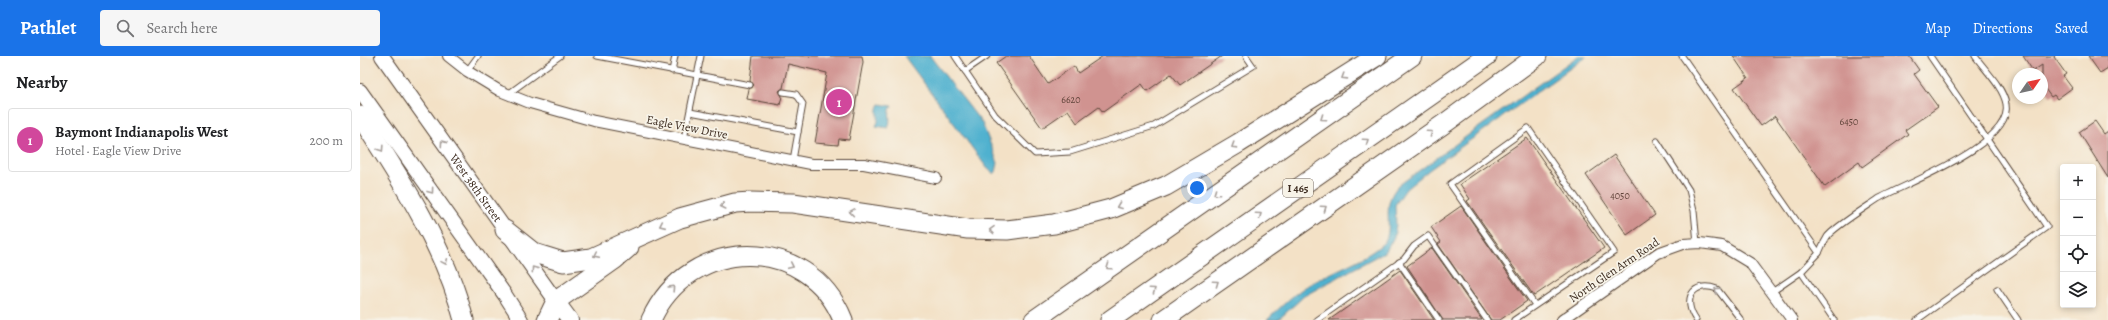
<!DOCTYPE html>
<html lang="en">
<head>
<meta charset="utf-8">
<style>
  body { margin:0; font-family:Alegreya,serif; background:#f6f6f6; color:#202124 }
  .controls { position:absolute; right:12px; bottom:12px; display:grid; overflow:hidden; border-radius:4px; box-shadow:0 2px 6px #0003 }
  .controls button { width:36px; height:36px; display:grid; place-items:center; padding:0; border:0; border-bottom:1px solid #e0e0e0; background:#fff; color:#202124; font:20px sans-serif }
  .compass { position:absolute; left:1652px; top:12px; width:36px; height:36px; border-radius:50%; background:#fff; box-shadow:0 2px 6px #0003; rotate:56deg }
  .you { position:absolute; left:837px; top:132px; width:14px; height:14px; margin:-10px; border:3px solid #fff; border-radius:50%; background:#1a73e8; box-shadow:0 0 0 6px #1a73e833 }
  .badge { display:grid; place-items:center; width:26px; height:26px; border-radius:50%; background:#1a73e8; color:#fff; font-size:13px; font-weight:700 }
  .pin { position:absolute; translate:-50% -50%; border:2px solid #fff; box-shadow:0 1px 4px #0006 }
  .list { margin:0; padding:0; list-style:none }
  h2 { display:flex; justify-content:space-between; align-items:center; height:52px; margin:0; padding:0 16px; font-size:17px }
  h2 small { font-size:13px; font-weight:400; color:#757577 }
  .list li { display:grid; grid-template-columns:26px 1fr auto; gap:12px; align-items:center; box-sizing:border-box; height:64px; margin:0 8px 8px; padding:0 8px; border:1px solid #e0e0e0; border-radius:4px }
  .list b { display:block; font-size:15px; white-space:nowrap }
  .list p { margin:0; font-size:13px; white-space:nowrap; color:#757577 }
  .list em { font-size:13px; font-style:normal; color:#757577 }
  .icon { flex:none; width:22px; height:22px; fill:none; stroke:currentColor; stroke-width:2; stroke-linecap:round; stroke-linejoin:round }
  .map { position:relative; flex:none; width:1748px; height:264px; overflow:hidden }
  header { display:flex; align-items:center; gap:24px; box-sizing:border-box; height:56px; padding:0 20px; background:#1a73e8; color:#fff }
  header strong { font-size:19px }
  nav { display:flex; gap:22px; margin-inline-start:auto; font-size:14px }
  .search { width:280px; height:36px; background:#f6f6f6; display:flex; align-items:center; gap:10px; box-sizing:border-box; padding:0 14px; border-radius:4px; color:#757577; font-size:15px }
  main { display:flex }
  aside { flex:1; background:#fff }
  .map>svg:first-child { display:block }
</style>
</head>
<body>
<header>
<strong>Pathlet</strong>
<div class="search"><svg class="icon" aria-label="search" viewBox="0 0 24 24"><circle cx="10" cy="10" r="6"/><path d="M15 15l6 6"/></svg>Search here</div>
<nav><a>Map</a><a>Directions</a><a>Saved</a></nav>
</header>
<main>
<aside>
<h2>Nearby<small></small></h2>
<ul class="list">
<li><span class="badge" style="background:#d1479c">1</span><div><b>Baymont Indianapolis West</b><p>Hotel · Eagle View Drive</p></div><em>200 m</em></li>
</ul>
</aside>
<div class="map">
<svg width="1748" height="264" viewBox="0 0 1748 264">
  <rect width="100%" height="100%" fill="#f7f3e8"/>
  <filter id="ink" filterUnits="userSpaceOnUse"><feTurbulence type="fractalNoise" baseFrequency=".025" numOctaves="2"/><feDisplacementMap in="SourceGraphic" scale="8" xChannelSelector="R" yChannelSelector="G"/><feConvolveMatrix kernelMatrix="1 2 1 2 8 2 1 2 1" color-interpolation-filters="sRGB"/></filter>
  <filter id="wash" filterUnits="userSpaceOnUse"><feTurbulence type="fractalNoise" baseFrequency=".012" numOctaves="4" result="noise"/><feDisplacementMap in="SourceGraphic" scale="16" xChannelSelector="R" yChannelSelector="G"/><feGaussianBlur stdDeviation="0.9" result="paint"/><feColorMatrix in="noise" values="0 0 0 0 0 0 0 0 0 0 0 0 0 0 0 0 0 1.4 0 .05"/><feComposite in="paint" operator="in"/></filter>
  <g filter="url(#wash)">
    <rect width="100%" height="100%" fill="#f3e1c6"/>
    <g fill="#50b1cf" stroke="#466e76">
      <path d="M544,0h26l52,67 16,40 -2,9 -2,2 -7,-6z"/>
      <path d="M1218,0h9l-158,114 -23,19 -11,16 1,20 -2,12 -8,14 -82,45 -26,24h-11c14,-13 28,-28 45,-37 19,-11 59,-26 72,-41 11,-14 -5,-37 15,-57z"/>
      <path d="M520,48l12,2c-5,7 0,14 -4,22l-12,-2c5,-8 -1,-15 4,-22z"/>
    </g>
    <g id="blocks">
      <g fill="#d09390">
        <path d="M393,0h109l1,6 -14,78 -10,-1 -1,6 -23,-2 12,-70 -39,-9 -5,24 -4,3 3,5 -2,9 -33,-6 2,-10 5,-4 -4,-4z"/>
        <path d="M646,0h23l19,28 26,-18 4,7 25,-17h119l-42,29 -9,-11 -24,17 -5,-7 -39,28 -4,-5 -22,16 -9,-13 -26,18 -46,-65z"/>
        <path d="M1373,0h176l10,14 -5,4 24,33 -33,23 3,4 -46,33 -3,-5 -34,25 -50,-71 -14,10 -27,-38 14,-10z"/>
        <path d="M1663,0h32l-1,1 12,17 -3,2 9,12 -15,11 -3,-4 -3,2 -9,-12v-20l-9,6z"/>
        <path d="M1728,0h20v12l-8,5z"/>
        <path d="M1735,65l9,13 4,-3v47l-29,-46z"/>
        <path d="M1167,82l77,110 -70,48 -67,-95 3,-2 -10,-15z"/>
        <path d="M1254,99l41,60 -28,20 -41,-60z"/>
        <path d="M1101,150l66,95 -27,19h-9l-53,-76 3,-2 -10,-15z"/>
        <path d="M1072,192l50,72h-39l-36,-54z"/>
        <path d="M1040,214l34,50h-105l53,-37z"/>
      </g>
    </g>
  </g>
  <g filter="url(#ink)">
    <use href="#blocks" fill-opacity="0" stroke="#574537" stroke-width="1"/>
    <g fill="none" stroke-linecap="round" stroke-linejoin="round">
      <defs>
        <g id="lane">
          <path d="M237,0l153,29"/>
          <path d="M595,0l40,59 40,39 35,-2 84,-26 99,-60 -7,-10"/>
          <path d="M1322,0l137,197 -18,19"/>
          <path d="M107,15l11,-15"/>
          <path d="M312,15l3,-15"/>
          <path d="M605,15l22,-15"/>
          <path d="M423,36l13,2 7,10 -5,28"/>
          <path d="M148,38l52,-38"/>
          <path d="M330,56l108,20 -5,28"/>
          <path d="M324,83l17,-83"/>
          <path d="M1297,85l32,49 5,21 3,32"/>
          <path d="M1459,197c2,-5 5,-11 8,-16 6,-9 41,-31 51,-38 28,-16 136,-55 128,-95 -3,-17 -21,-34 -31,-48"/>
          <path d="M1039,206l40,58"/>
          <path d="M1637,233l21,31"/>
          <path d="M1412,236l29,-20 33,48"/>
          <path d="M957,264l87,-61 10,-13 14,-10 59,84"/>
          <path d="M1154,264l100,-68 -86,-124 -78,56 85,121"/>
          <path d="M1336,264c-14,-20 -4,-40 21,-31l24,31"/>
          <path d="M1557,264l130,-93 -117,-171"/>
        </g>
        <g id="street">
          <path d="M88,0l19,15 33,20 30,12 64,18 217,43h53l72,14"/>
          <path d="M1202,264l96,-67 25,-9 17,-1 22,3 28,17 42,57"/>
        </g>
        <g id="secondary">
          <path id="s1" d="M22,0l174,245"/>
          <path d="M0,35l145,204 16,25"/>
        </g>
        <path id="primary" d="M196,245l14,19"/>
        <g id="highway">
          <path d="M0,60c42,65 84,129 104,204"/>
          <path d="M145,174l29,23 29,9 28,-4 89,-40 55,-15 16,-1 42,1 175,26 39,1 47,-6 57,-15 55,-23 73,-43 138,-87"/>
          <path d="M187,264l9,-19 58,-41 15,-13"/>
          <path d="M291,264c38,-85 157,-87 192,0"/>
          <path d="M674,264l378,-264"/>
          <path d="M750,264l377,-264"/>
          <path d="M803,264l285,-199 89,-65"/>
        </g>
      </defs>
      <use href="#lane" stroke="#574537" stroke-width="7"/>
      <use href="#street" stroke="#574537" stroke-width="12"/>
      <use href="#secondary" stroke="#574537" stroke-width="16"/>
      <use href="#primary" stroke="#574537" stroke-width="18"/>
      <use href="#highway" stroke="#574537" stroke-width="21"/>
      <use href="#lane" stroke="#fff" stroke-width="5"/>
      <use href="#street" stroke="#fff" stroke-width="10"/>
      <use href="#secondary" stroke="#fff" stroke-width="14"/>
      <use href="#primary" stroke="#fff" stroke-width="16"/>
      <use href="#highway" stroke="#fff" stroke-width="19"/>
    </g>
    <defs><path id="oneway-chevron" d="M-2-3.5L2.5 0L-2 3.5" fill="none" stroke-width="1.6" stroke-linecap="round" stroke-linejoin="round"/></defs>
    <g stroke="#a79f9a">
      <use href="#oneway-chevron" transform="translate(984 21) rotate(148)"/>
      <use href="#oneway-chevron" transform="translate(963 62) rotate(145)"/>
      <use href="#oneway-chevron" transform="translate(1070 77) rotate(-35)"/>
      <use href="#oneway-chevron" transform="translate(1006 85) rotate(-35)"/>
      <use href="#oneway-chevron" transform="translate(83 87) rotate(-125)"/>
      <use href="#oneway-chevron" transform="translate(874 90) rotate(148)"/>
      <use href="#oneway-chevron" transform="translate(21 93) rotate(57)"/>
      <use href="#oneway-chevron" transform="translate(71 135) rotate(54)"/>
      <use href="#oneway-chevron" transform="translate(856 137) rotate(145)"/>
      <use href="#oneway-chevron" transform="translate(363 150) rotate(166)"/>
      <use href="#oneway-chevron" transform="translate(759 150) rotate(159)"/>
      <use href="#oneway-chevron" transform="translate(964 152) rotate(-35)"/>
      <use href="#oneway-chevron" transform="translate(492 156) rotate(-171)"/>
      <use href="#oneway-chevron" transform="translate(899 159) rotate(-35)"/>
      <use href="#oneway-chevron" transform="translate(302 169) rotate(156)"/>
      <use href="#oneway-chevron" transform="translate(632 174) rotate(-179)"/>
      <use href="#oneway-chevron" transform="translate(236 199) rotate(154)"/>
      <use href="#oneway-chevron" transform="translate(85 206) rotate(66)"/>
      <use href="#oneway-chevron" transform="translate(431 210) rotate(25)"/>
      <use href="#oneway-chevron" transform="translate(749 211) rotate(145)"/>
      <use href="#oneway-chevron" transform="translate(174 213) rotate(-126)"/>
      <use href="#oneway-chevron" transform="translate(856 227) rotate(-35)"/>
      <use href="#oneway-chevron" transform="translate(312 232) rotate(-46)"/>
      <use href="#oneway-chevron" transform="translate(793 234) rotate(-35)"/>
      <use href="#oneway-chevron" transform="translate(1357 234) rotate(-146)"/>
    </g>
  </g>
  <g text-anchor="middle" stroke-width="3.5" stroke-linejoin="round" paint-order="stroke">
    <g font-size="10" fill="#60443a">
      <text x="711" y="47">6620</text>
      <text x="1489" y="69">6450</text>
      <text x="1260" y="143">4050</text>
    </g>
    <rect fill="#f7f3e8" stroke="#73665b" stroke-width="1" x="923" y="123" width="30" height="18" rx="3"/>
    <g font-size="11" font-weight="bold" fill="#3b2a1e">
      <text x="938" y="136">I 465</text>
    </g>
    <g font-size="12" fill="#3b2a1e" stroke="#f7f3e8">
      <text transform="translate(327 71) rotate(11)" y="4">Eagle View Drive</text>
      <text dy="4" stroke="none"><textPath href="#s1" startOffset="162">West 38th Street</textPath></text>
      <text transform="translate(1254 214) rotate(-34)" y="4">North Glen Arm Road</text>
    </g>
  </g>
</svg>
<div class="controls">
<button>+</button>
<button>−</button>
<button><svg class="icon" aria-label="locate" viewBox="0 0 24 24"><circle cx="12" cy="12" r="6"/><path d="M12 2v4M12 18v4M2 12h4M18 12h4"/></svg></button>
<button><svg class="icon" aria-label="layers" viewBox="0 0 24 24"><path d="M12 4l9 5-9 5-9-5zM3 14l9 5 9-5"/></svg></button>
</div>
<svg class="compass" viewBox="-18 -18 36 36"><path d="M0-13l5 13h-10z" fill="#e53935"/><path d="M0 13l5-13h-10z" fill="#757577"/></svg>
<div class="you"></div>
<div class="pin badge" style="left:479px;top:46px;background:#d1479c">1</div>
</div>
</main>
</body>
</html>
